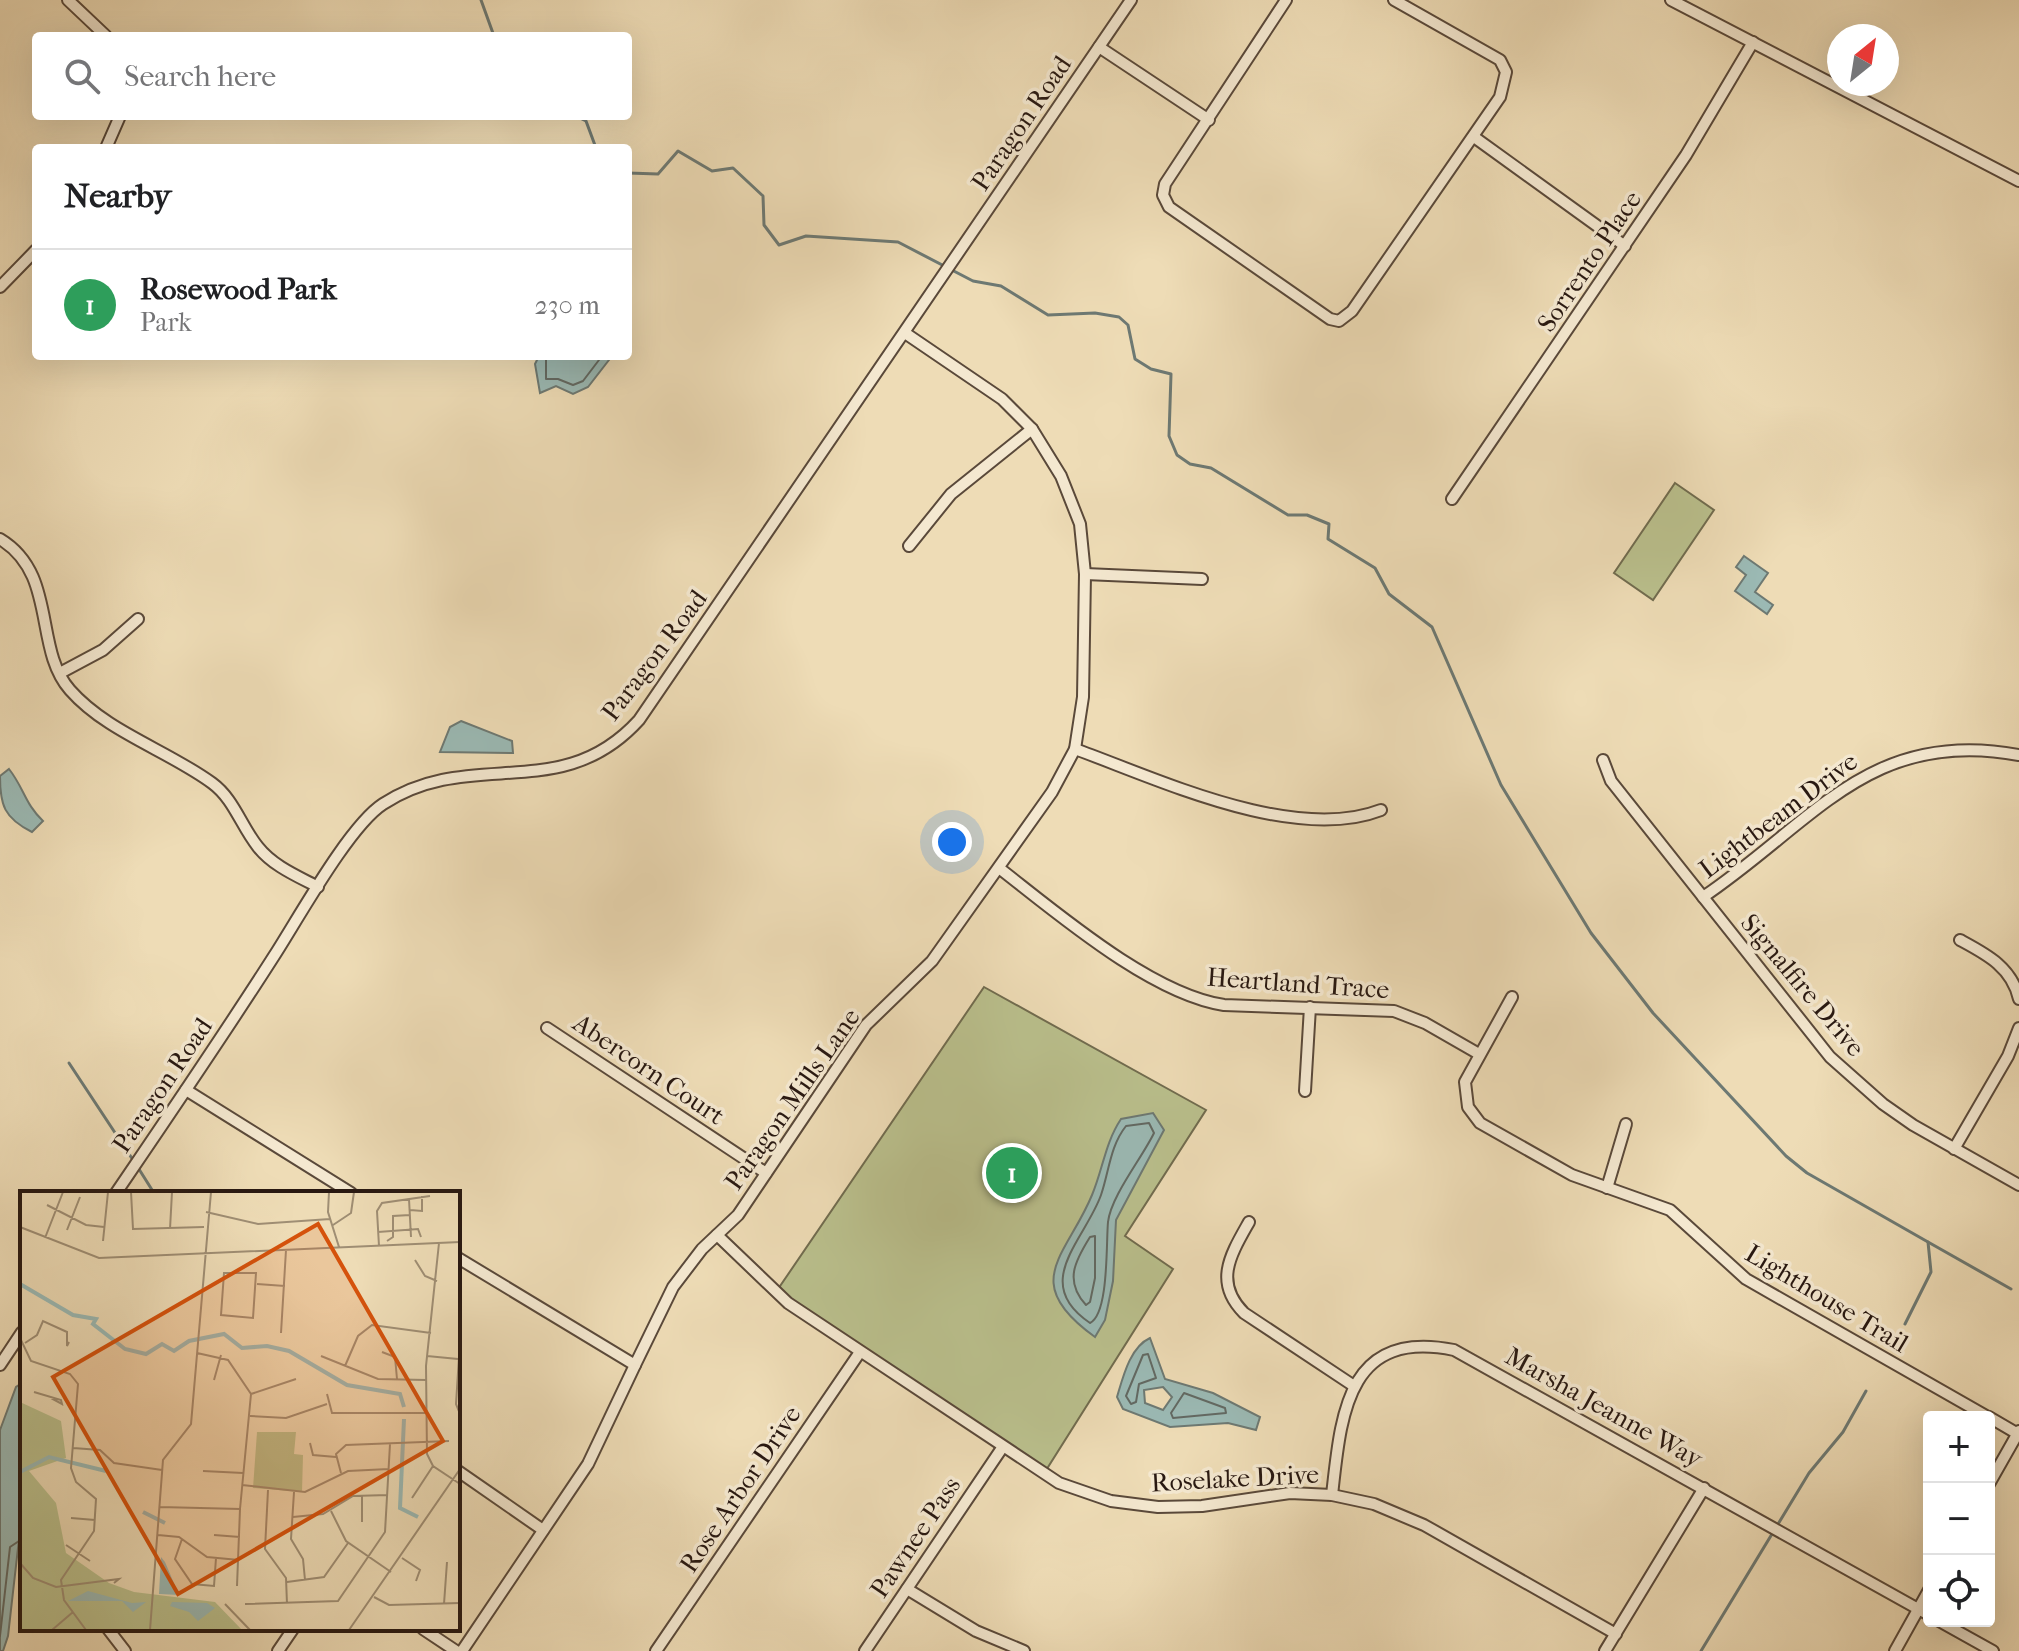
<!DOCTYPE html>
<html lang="en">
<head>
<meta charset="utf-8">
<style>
  body { margin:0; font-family:"IM FELL French Canon",serif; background:#f2f2f2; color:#202124 }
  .controls { position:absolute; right:24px; bottom:24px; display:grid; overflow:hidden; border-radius:8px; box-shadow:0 8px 32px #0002 }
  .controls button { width:72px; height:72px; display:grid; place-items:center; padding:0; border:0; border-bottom:2px solid #e0e0e0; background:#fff; color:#202124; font:40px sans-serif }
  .compass { position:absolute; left:1827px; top:24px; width:72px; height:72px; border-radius:50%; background:#fff; box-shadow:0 8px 32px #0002; rotate:30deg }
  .you { position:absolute; left:952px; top:842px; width:28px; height:28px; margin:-20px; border:6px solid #fff; border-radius:50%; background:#1a73e8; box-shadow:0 0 0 12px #1a73e833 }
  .badge { display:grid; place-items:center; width:52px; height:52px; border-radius:50%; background:#0f766e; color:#fff; font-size:26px; font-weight:700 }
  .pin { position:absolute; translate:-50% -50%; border:4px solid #fff; box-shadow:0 2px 8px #0006 }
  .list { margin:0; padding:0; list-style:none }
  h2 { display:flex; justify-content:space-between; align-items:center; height:104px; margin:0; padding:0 32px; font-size:34px }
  h2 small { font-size:26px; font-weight:400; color:#757577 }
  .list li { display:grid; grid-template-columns:52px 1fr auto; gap:24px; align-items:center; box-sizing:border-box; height:112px; padding:0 32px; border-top:2px solid #e0e0e0 }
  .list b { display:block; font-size:30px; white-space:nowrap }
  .list p { margin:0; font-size:26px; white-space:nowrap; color:#757577 }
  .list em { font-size:26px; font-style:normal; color:#757577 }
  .icon { flex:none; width:44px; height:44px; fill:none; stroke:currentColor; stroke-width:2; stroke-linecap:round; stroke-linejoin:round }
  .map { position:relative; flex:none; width:2019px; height:1651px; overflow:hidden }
  .search { position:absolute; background:#fff; box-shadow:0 8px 32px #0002; left:32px; top:32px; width:600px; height:88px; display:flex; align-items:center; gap:20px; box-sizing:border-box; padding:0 28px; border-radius:8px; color:#757577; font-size:30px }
  .panel { position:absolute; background:#fff; box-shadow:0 8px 32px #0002; left:32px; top:144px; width:600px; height:216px; border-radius:8px }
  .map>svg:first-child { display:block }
</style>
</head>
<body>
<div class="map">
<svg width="2019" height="1651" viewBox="0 0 2019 1651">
  <rect width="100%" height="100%" fill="#eedcb6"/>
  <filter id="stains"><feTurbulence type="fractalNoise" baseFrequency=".0025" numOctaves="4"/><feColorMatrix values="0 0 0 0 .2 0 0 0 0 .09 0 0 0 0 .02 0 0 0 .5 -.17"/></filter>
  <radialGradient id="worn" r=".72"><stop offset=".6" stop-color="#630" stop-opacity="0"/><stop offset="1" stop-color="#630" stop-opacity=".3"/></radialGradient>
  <g fill="#bac08d" stroke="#716c4f" stroke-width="2">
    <path d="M1675,483l39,27 -61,90 -39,-27z"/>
    <path d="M984,987l222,123 -81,126 48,33 -130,206 -267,-183z"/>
  </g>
  <g fill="#9bbab5" stroke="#6d7973" stroke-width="2" fill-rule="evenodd">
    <path d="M539,356h73l-24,31 -15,7 -17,-8 -16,7 -5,-29z"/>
    <path d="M1744,556l24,17 -13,19 18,13 -6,9 -32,-23 11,-16 -10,-8z"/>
    <path d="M461,721l51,20 1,12 -73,-1 10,-25z"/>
    <path d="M9,769c15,19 16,35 34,52l-11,11c-28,-14 -32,-27 -32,-56z"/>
    <path d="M1153,1113l11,17 -48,90 -3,61 -8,39 -10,17c-77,-55 -28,-81 -3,-142 11,-26 13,-52 29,-76z"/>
    <path d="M1150,1338l15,41 48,14 47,24 -4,13 -28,-7 -58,4 -47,-18 -6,-12c6,-20 13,-50 33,-59zM1163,1387l9,10 -9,13 -18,-7 -1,-13z"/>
    <path d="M22,1383v130l-14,123 -5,15h-3v-221l16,-43z"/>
  </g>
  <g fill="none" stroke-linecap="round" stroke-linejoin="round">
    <g stroke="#626963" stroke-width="2">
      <path d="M546,356v23h12l15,6 10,-4 19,-25"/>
      <path d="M1149,1123l5,10c-12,25 -43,63 -46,89 -2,21 1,92 -18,101 -60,-40 -5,-83 11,-128 8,-23 9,-49 25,-69z"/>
      <path d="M1095,1236v42l-5,24 -4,3c-22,-24 -11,-44 4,-68z"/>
      <path d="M1148,1354l8,24 -17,6 -3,18 -5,2 -5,-8 17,-41z"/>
      <path d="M1184,1393l41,15 1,5 -53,5 -2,-5z"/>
      <path d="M0,1636l10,-89 12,-8"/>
    </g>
    <g stroke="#6d7973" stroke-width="3">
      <path d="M481,0l13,36"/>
      <path d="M576,116l10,5 10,27"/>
      <path d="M628,173l30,1 20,-23 34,20 21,-3 30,28 1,29 15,20 27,-9 92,6 75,39 28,5 47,29 47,-2 24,4 9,8 7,34 16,10 20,5 -2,62 8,19 13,9 21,4 77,47h19l22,9 -1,15 47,29 14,26 43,33 69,158 90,148 62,80 133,143 21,17 121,69 3,30 -26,52"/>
      <path d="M69,1063l64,97"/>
      <path d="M137,1166l17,27"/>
      <path d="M1928,1242l83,47"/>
      <path d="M1701,1651l108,-178 34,-41 23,-41"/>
    </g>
    <defs>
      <g id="minor">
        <path d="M68,0l38,36"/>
        <path d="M1286,0l-121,184 -2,11 6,12 161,112 9,2 13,-10 148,-214 6,-25 -6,-12 -106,-60"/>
        <path d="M1671,0l348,181"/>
        <path d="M1099,47l110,73"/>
        <path d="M1474,137l151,109"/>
        <path d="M106,148l14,-32"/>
        <path d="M0,287l36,-37"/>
        <path d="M1452,499l234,-344 67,-113"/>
        <path d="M0,539c58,35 33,109 70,151 37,42 97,60 142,93 22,16 29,43 46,64 15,19 39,29 60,40"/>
        <path d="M909,546l42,-52 81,-65"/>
        <path d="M1085,574l117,5"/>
        <path d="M60,673l43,-23 35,-31"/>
        <path d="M1075,749c83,30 219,95 306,61"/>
        <path d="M1603,760l8,21 219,276 53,47 30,21 106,60"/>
        <path d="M999,868c58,45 152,126 225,137l170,6 31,12 54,31"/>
        <path d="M1703,897c110,-74 167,-170 316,-142"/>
        <path d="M1960,940c26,14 52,27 59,59"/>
        <path d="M1512,997l-47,85 3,25 12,16 92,52 98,35 76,69 242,138"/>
        <path d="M547,1028l219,145"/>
        <path d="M186,1090l165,103"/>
        <path d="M1305,1091l5,-84"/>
        <path d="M1954,1149l54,-93 11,-28"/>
        <path d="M1607,1188l19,-64"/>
        <path d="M116,1193c53,-78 107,-157 158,-237 24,-37 75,-130 109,-152 89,-58 178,2 256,-84l492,-720"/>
        <path d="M1249,1222c-18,32 -36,60 -5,91l110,73"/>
        <path d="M717,1235l71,68 271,180 52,18 47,6 44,-1 88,-13 42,2 42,9 50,21 192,109"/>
        <path d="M458,1258l177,107 -47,99 -126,187"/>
        <path d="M0,1365l22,-33"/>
        <path d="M635,1365l38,-78 29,-38 36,-34 128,-190 66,-64 120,-169 23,-43 8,-52 2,-123 -5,-50 -19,-48 -29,-47 -30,-30 -97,-66"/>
        <path d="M1989,1417l29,17"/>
        <path d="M458,1471l85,59"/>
        <path d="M1989,1484l30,-53"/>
        <path d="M1332,1495c9,-79 14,-167 122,-145l475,265"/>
        <path d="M907,1589l69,42 48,20"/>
        <path d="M1939,1621l54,30"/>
        <path d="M108,1629l17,22"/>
        <path d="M423,1629l33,22"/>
        <path d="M278,1651l15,-22"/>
        <path d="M656,1651l204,-299"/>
        <path d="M865,1651l137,-203"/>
        <path d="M1605,1651l99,-163"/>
        <path d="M1895,1651l34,-61"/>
      </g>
    </defs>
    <use href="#minor" stroke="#5a493a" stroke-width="14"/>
    <use href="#minor" stroke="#f4e8d0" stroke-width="10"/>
  </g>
  <g text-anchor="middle" stroke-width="7" stroke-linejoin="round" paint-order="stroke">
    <g font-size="26" fill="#281811" stroke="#f4e8d0">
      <text transform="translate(1021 123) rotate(-56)" y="9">Paragon Road</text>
      <text transform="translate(1589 261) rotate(-56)" y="9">Sorrento Place</text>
      <text transform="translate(654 655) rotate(-53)" y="9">Paragon Road</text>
      <text transform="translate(1778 815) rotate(-37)" y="9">Lightbeam Drive</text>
      <text transform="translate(1298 983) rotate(4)" y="9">Heartland Trace</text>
      <text transform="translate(1803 985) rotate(50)" y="9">Signalfire Drive</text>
      <text transform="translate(649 1069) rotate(34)" y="9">Abercorn Court</text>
      <text transform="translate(162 1085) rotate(-56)" y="9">Paragon Road</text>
      <text transform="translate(792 1099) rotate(-55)" y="9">Paragon Mills Lane</text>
      <text transform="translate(1827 1298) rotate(31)" y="9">Lighthouse Trail</text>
      <text transform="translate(1604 1407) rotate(29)" y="9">Marsha Jeanne Way</text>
      <text transform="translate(1235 1478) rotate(-3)" y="9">Roselake Drive</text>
      <text transform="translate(740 1489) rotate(-56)" y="9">Rose Arbor Drive</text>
      <text transform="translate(915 1537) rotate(-56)" y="9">Pawnee Pass</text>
    </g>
  </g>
  <g transform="translate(20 1191)">
    <rect width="440" height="440" fill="#eedcb6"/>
    <path d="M0,211l41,19 5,37 -37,13 27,32 10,50 43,30 25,9 81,10 27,28h-222zM237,241h39l-2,22 9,1 -1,37 -49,-4z" fill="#bac08d"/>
    <path d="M141,366l4,5 14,33 -20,-1zM68,400l44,12 14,-1 -13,10 -11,-11h-54zM152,411l35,1 8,5 -17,13 -9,-9 -19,-6z" fill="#9bbab5"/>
    <path fill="none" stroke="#9bbab5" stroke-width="4" d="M0,93l53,31 23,4 -3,5 32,25 21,5 16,-10 12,7 15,-10 35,-7 18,14 25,-2 22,5 58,34 53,9 4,13M384,228l-4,89 18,9M0,281l29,-15 57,14M123,321l22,11"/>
    <path fill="none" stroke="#9f8e74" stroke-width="2" d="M111,1l2,37 71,-2M309,1l-1,20 11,35M389,8l2,38M27,14l39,20 18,2M390,19l12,1v-15M186,21l52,12 72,-5M313,34l18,-12 3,-21M0,36l79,31 361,-16M150,38l2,-37M47,39l13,-33M358,41l40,-3 3,8M25,47l18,-46M83,50l5,-49M367,50l6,-4v-21l17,-1M419,52l-13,123 1,88 6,12 27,18M359,55l-2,-35 5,-8 48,-7M395,69l10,16 12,5M204,82h32l-3,45 -32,-3zM237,93l28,2M261,142l5,-83M0,147l11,23 39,13 8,10 -7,84 5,14 20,17 -2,32 -33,49 3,20 22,30M440,150l-4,63 4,10M5,152l12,-8 6,-14 24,11v14l2,-4M362,161l13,5 2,22M177,162l31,7 23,34 -11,115M301,165l57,23 48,1M407,165l31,3M325,175l13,-30 14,-11 59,8M194,189l7,-25M14,201l27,8 1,4 -11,-6M231,203l45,-15M307,203l5,19h95M230,225l36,2 41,-14M290,252l3,12 23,2M53,257l27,2 14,13 48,7M183,280l40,2M321,282l-5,-19 10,-9 103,-4M222,294l63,7 43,-21 41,-2M248,299l-3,59 21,29 1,26M274,301l-3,47 12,20 2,21M342,305v26M392,307l21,-32M140,316l80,2 -3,77M311,320l15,30 45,31M273,326l30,-3 30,-18 35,-1M51,327l24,2M138,344l21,2 28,20 32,3M194,344l26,2M162,348l-7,20 17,25 22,2 2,-28M46,354l24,16M382,367l18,12 -4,11M0,372l13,15 23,9 63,-8 -5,4M267,391l37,-5 24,-34M354,406l15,8 71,-2M205,413l25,26M225,413l93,-3 47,-69 5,-88M424,413l3,-42M32,439l21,-18M70,439h57M130,439l13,-170 28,-36 20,-232M329,439l111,-161M359,439h29"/>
    <path fill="#d5520c" fill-opacity="0.15" stroke="#d5520c" stroke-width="4" d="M298,33l125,217 -265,153 -125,-217z"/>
    <rect width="440" height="440" fill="none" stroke="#281811" stroke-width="4"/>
  </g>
  <rect width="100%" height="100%" filter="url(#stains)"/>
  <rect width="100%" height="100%" fill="url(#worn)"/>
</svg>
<div class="controls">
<button>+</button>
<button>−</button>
<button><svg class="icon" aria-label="locate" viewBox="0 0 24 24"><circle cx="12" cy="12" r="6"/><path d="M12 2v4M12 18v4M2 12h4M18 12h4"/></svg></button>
</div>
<svg class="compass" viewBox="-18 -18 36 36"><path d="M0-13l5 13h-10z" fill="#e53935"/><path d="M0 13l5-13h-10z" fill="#757577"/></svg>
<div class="you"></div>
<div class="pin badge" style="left:1012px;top:1173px;background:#2e9e5b">1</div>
<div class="search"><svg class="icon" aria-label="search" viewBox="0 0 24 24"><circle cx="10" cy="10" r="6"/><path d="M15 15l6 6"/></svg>Search here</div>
<section class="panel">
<h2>Nearby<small></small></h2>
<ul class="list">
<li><span class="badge" style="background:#2e9e5b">1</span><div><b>Rosewood Park</b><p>Park</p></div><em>230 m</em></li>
</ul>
</section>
</div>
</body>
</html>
